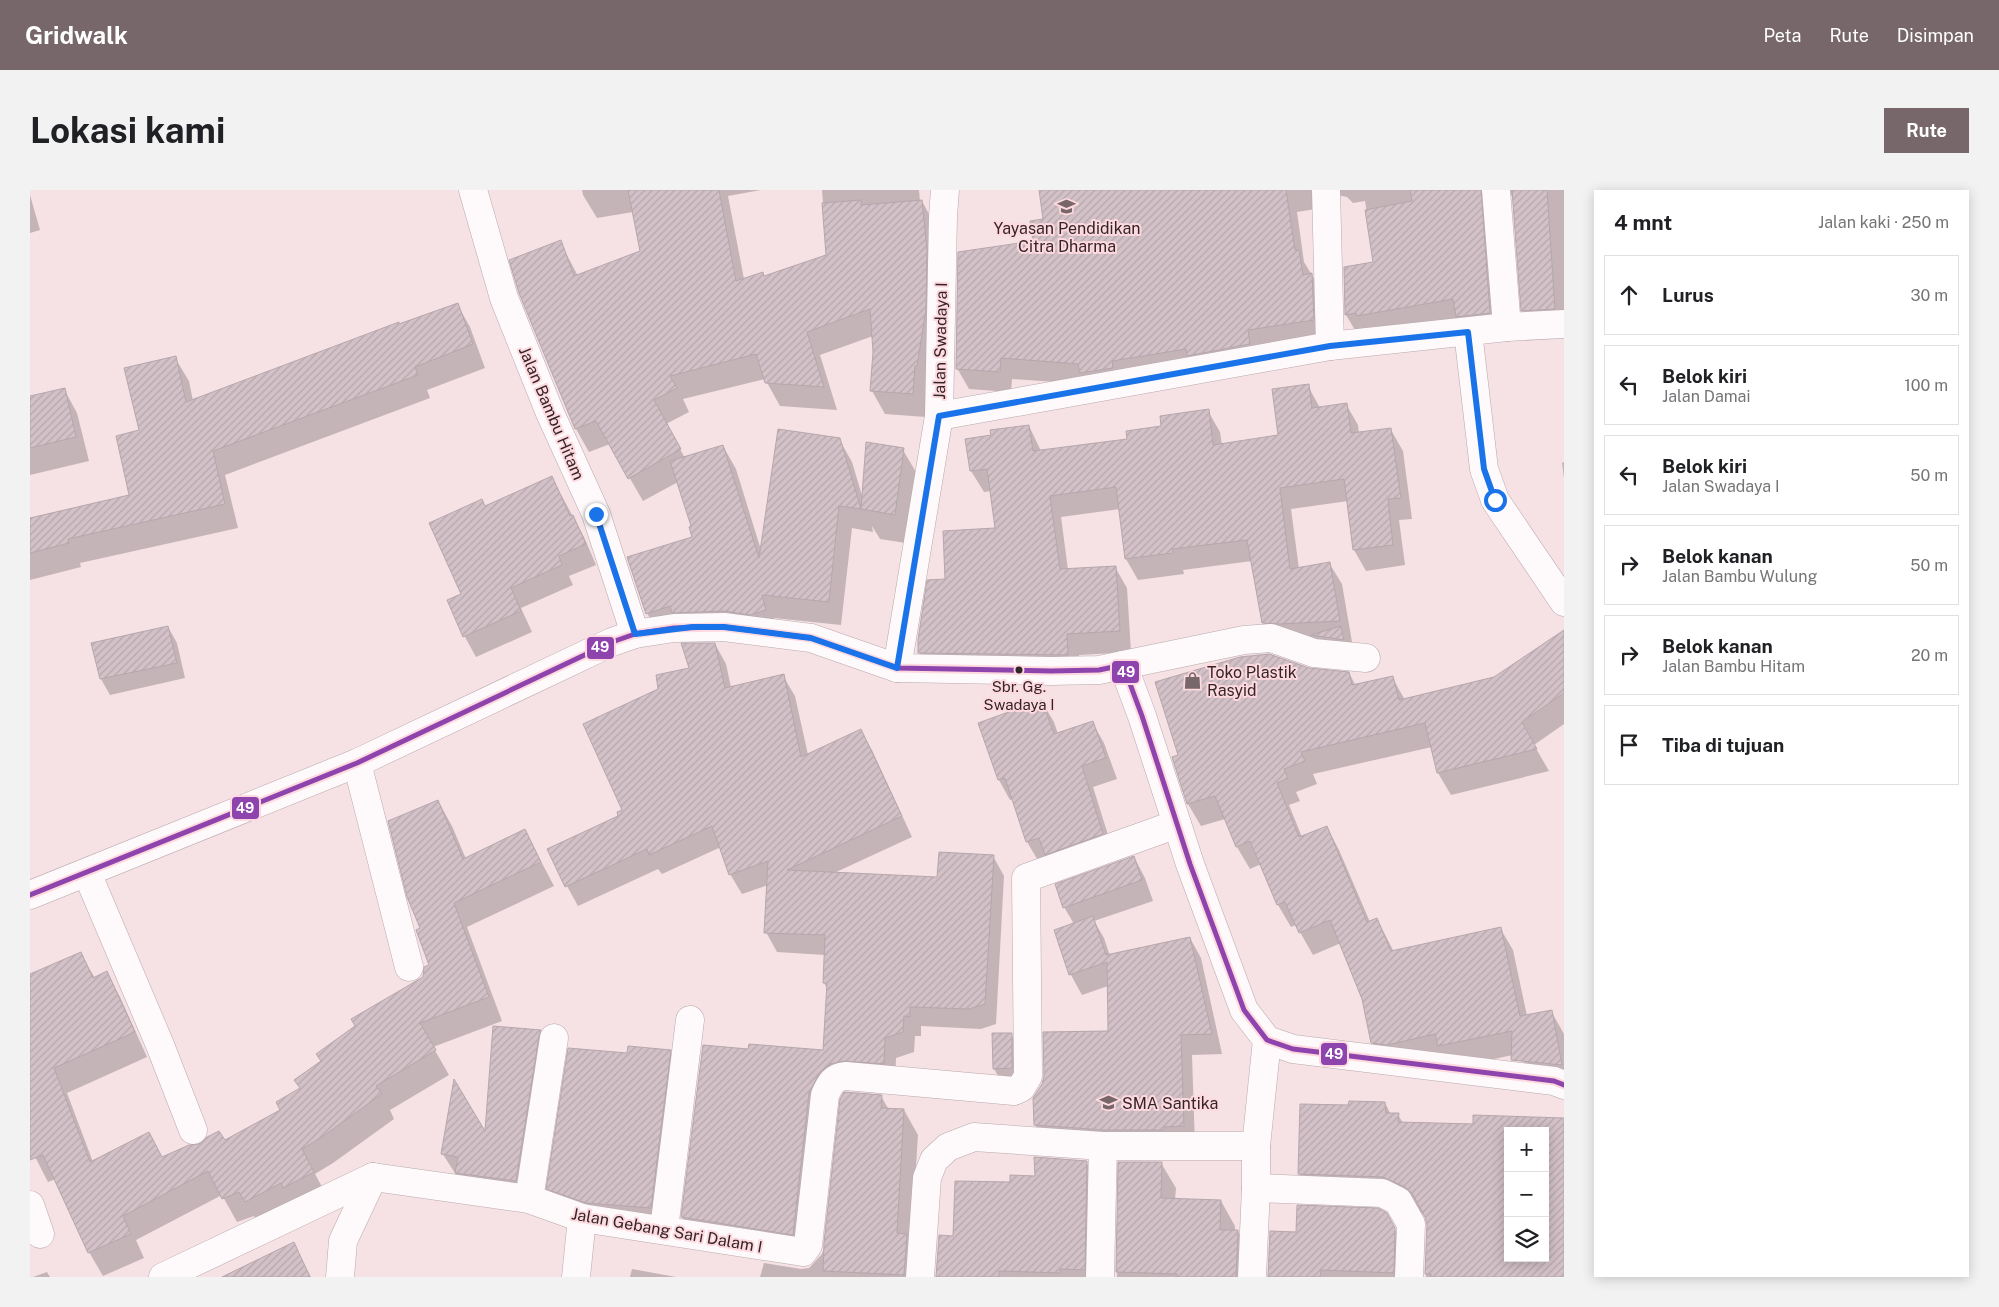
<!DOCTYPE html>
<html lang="id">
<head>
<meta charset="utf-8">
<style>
  body { margin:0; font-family:"Public Sans",sans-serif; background:#f2f2f2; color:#202124 }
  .controls { position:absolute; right:15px; bottom:15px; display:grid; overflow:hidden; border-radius:0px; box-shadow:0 2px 12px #0003 }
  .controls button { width:45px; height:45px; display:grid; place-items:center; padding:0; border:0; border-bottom:1px solid #e0e0e0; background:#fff; color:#202124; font:25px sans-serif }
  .stop { position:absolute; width:15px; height:15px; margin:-11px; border:4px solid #1a73e8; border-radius:50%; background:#fff }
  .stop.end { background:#1a73e8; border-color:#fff; box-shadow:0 1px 5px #0008 }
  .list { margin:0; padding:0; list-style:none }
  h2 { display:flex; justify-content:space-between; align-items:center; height:65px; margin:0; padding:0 20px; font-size:21px }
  h2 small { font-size:16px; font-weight:400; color:#757577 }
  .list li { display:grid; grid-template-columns:32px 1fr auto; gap:15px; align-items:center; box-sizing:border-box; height:80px; margin:0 10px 10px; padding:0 10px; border:1px solid #e0e0e0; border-radius:0px }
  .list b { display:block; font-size:19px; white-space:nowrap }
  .list p { margin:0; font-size:16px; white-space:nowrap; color:#757577 }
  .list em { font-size:16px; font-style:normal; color:#757577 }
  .icon { flex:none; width:28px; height:28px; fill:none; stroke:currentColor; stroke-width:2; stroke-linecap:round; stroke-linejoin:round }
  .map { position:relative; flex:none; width:1534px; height:1087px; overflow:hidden; border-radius:0px }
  header { display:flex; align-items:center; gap:30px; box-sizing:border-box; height:70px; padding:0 25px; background:#77676a; color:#fff }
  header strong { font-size:24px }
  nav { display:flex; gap:28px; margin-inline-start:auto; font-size:18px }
  .intro { display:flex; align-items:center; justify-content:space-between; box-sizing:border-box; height:120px; padding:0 30px }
  h1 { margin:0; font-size:35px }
  .button { padding:12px 22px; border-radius:0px; background:#77676a; color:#fff; font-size:18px; font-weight:700 }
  main { display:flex; gap:30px; padding:0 30px }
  aside { flex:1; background:#fff; border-radius:0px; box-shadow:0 2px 12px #0003 }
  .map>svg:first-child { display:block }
</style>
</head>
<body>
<header>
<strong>Gridwalk</strong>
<nav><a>Peta</a><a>Rute</a><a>Disimpan</a></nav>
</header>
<div class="intro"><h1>Lokasi kami</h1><a class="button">Rute</a></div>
<main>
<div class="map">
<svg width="1534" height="1087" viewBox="0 0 1534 1087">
  <defs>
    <pattern id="building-hatch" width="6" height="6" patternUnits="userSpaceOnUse" patternTransform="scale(1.25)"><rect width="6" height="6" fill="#d3c1c8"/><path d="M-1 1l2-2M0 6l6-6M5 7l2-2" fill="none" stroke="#b6a6ac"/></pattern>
  </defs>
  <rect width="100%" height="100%" fill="#f6e1e5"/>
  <g fill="#0003" fill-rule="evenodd">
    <path d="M552,0h179l-33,6 16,83 18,-6 3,4 62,-21 -5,-66h97l1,12 2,-1 13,24 -9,192 -41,-3 -13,-23 3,-39 -2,-16 -53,19 17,55 -57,-4 -15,-27 -82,20 6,13 -23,12 19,34 38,-12 13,23 25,81 78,-111 13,23 11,37 40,-49 17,29 -8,65 -32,-5 -8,-13 1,6 -21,-4 -11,97 -67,-7 4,15 -118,3 -13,-23 46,-76 -1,-10 -14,-45 -35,19 -33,-57 -21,8 -13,-23 -16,-187 18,34 63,-24 -8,-40 -36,6 -14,-23z"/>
    <path d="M1010,0h524v140l-30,1 -11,-21 -10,-114 -5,-1 -7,138 -143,2 -12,-20 29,-52 -10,-62 -12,2 -6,-6 -10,-2 -15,13 -25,4 7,50 20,33 1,45 -238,44 -75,-5 -1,13 -42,-3 -12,-21 78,-126 10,-22z"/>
    <path d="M0,5l10,35 -10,3z"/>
    <path d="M427,114l13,23 15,41 -58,22 3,8 -205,77 13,53 -158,35 1,4 -51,13v-60l101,-24 9,-65 35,-73 14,23 4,20z"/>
    <path d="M1278,196l12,22 26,-4 12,21 1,9 32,-4 12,21 9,68 -13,1 6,45 -39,6 -12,-21 -6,-49 -57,8 8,60 30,-6 13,21 10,58h-3l3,6 -76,-4 -12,-21 -12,-62 -69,9 1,4 -46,6 -12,-21 -6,-50 -59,8 7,53 47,-3 12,21 4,64 -52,3 1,20 -148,-1 -13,-22 27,-72 50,-51 -5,-38 -7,1 -13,-21 -4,-31 25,-4 37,-10 12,25 87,-11 80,-29 12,21 2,13 57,-8z"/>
    <path d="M34,199l13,24 12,48 -59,14v-78z"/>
    <path d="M1534,272v16l-2,-15z"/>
    <path d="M522,288l32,59 12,28 -27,11 4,9 -52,23 11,24 -56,25 -11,-20 -16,-36 13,-6z"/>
    <path d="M138,437l9,16 8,35 -75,17 -9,-16 -9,-35z"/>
    <path d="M1534,441v93l-30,21 15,26 -98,24 -13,-22 -6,-26 -119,27 4,10 -21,8 4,9 -11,4 13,32 25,-10 12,23 31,72 7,-3 17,33 106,-24 13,22 14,66 24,-5 13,23v52l-28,-3 -13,-22 -1,-8 -70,15 -67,-3 -13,-23 -9,-44 -22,-55 -28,12 -17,-30 -5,2 -13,-22 -17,-41 -11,5 -13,-22 -12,-28 -24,7 -13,-22 -15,-46 136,-89 40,4 7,13 36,-9 13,23 89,-21z"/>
    <path d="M685,454l11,20 5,23 52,-11 12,20 13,59 52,-25 12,20 40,87 -78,36 104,5 55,-22 11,20 -8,148 -15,5 -60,-3v10h-6l-1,16 -18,6 -1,25 -59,5 -32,166 -110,-17 -12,-20 68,-166 75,1 3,-62 -4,-7 1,-28 -48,-3 -11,-20 2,-47 -26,9 -12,-20 -9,-27 -59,27 -4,-5 -80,37 -11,-20 57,-76 36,-120 30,-21z"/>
    <path d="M1012,512l12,20 4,12 34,-12 12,21 13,36 -24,8 21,67 -75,8 -12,-20 -14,-43 -3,1 -11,-20z"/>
    <path d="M408,611l14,25 14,33 59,-28 29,55 -87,41 35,94 -69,26 16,28 -59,35 4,9 -61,44 -18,11 12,22 -67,30 -6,-10 -17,6 -15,-27 -86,45 8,18 -41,18 -14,-24 -33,-73 -8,3 -18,-35v-172l50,-22 15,25 12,-5 13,24 27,60 -80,36 26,69 70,-3 61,-18 58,-30 19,-22 -6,-9 27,-18 102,-85 6,-12 -8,-36z"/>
    <path d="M1104,667l11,21 8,23 -59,20 10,17 6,18 80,-18 11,20 21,96 -30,1 3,91 -149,-1 -11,-20 -1,-27 75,-66 -1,-46 -26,9 -11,-20 -15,-44 18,-7 -10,-17z"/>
    <path d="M510,841l12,20 -25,150 -59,-8 -26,-40 43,-18z"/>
    <path d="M981,844l12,20v34l-17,1 -12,-20z"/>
    <path d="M640,861l11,20 -19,157 -103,-19 -11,-21z"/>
    <path d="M851,906l8,14h15l14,25 -7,108 9,34h-160l4,-14 37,6 8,-1 13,-14z"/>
    <path d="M1355,913l6,12h7l5,8 71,2 90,-6v158h-138l2,-53 -2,-7 -6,-5 -22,-10 -84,-4 -15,-24 51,-68zM1478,941h37v127h-37z"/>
    <path d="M1056,972l15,24 -3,91h-161l18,-40 56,-54z"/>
    <path d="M1090,973h41l15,25 -1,12 46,1 14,25v5l3,1 14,24 -1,21h-134z"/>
    <path d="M1356,1024l23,40 -1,23h-139l29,-43z"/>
    <path d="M263,1054l18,33h-84z"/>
    <path d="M602,1079l44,8h-46z"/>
    <path d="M17,1082l3,5h-17z"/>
  </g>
  <g fill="url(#building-hatch)" stroke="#b5a7ac" fill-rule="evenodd">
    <path d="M598,0h91l17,91 27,-9 1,4 62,-21 -4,-52 39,-3v5l61,-5 5,50 -1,59 -9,57h-2l-2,28 -43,-3 3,-39 -3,-43 -63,23 17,55 -59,-4 -9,-29 -86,22 7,12 -23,12 27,49 -53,30 -32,-58 -21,8 -56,-136 -10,-33 52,-20 13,36 66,-25z"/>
    <path d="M1009,0h247l9,60h4l4,25 9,-2 2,47 -66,10 2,14 -63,12 -1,-7 -74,12 1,7 -33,5 -2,-9 -77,-6 -1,14 -44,-3 2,-117 75,-11 -3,-20 13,-2z"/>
    <path d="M1380,0h71l9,123 -34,4 -3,-18 -96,17 -1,-3 -11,2 -1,-48 29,-5 -8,-52 47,-9z"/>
    <path d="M1482,0h35l8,119 -34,2z"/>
    <path d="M428,113l15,41 -58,23 3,8 -205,76 12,53 -157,35 1,4 -39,10v-35l99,-23 -13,-59 23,-6 -15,-62 52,-12 10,46 213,-80v2z"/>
    <path d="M1279,194l3,24 35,-5 4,30 40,-5 10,70 -13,1 5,46 -40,5 -9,-71 -64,9 10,81 40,-7 10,59 -61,3 -17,-1 -15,-83 -75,9 1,4 -48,6 -9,-72 -66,9 10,73 56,-3 4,65 -53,3 1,21 -150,-2v-13l9,-60 18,-1 -2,-48 52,-3 -8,-59 -17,2 -5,-32 26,-4 -1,-5 39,-5 4,26 94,-12 -1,-8 35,-5 -1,-10 49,-7 4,36 65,-10 -6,-46z"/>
    <path d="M35,198l11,49 -46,11v-52z"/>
    <path d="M748,239l62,9 21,71 -22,-3 -10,96 -67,-7 4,15 -16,5 -26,-4 -52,2 -2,-7 -24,8 -19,-57 65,-20 -3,-10 2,-1 -21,-65 53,-16 36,113z"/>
    <path d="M836,252l38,6 -9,67 -34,-6z"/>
    <path d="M522,286l18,40 3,-1 13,29 -27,12 3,9 -51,23 10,23 -58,26 -16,-37 14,-6 -32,-71 53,-24 3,7z"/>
    <path d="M138,436l9,37 -77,16 -9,-36z"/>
    <path d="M1311,436l3,14 -33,-5z"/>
    <path d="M1534,440v63l-42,29 15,27 -100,24 -12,-50 -124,29 4,9 -21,8 4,9 -11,5 22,54 28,-11 40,96 10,-4 14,33 110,-24 19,89 32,-6 10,55 -51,-5 1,-29 -74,15 -3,-12 -48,11 -16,-2 -9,-44 -32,-79 -31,13 -14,-31 -8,3 -27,-64 -14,6 -21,-51 -28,8 -15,-47 6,-2 -23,-73 85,-25 29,-3 40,14 40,4 3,13 41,-9 6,24 95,-23z"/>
    <path d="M651,453h34l10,45 59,-14 17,83 60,-28 41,87 -115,54 150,7 2,-25 55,3 -9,149 -16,5 -59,-2v10l-6,-1 -1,16 -18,6 -1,26 -40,-3 -14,3 -10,8 -11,21 -16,142 -112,-18 22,-172 45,4 1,-5 74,6 4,-67h-4l2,-48 -61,-2 4,-72 -39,14 -17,-49 -63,29 -2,-6 -82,38 -18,-38 71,-33 -1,-4 5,-2 -39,-86 75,-35 -2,-14 33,-7z"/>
    <path d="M1012,510l12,34 39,-13 13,37 -24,8 21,68 -58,21 -6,-17 -13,4 -21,-64 -7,2 -20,-57z"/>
    <path d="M408,610l25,59 62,-30 16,33 -87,41 35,94 -69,26 16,27 -60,36 6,8 -63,45 -17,10 12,23 -31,16 -2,-5 -36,19 -6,-10 -17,7 -14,-28 -85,45 8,18 -43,19 -45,-98 -13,5v-186l51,-22 12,26 14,-7 28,61 -81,36 36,94 59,-30 13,25 27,-12 10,-1 8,-7 12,-6 6,9 55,-30 -4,-8 24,-14 -6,-8 27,-19 -5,-7 39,-28 -4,-7 72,-42 1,-10 5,-2 -13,-35 4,-2 -13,-31 -19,-76z"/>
    <path d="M1104,666l8,24 -79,28 -8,-24z"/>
    <path d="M1063,726l13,39 84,-18 22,97 -31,1 3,91 -20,1 -1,3h-59l-70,-5 -1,-27 9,-14 2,-8 -1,-44 65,-1 -1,-69 -38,13 -15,-45z"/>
    <path d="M463,836l48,4 -2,6 -23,145 -61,-8 3,-16 -17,-3 13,-75 31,52z"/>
    <path d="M962,843h20v35l-19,1z"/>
    <path d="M598,856l43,4 -20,158 -65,-5 -40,-14 22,-141 59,5z"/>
    <path d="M814,902l38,3 -1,13 23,1 -7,124 10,1 -3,41 -81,-4 1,-29 16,-143z"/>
    <path d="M1319,911l36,1 1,11h13l-1,9 75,2v-9l91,3v159h-133v-3h-6l2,-49 -2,-8 -13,-24 -7,-6 -22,-10 -85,-3 2,-70 48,1zM1478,941h37v127h-37z"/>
    <path d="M1004,967l53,4 -2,109 -25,-1v4l-61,-2v6h-63l3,-42 14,1 2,-55 55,1v-7l25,1z"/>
    <path d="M1088,972h44l-1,36 60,2 -1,30h18l-2,47h-59v-3l-61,-2z"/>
    <path d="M1267,1015l81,3 9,5 8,15 -1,45 -73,-3 -1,7h-52l2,-46 26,1z"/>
    <path d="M264,1052l16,35h-88z"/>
  </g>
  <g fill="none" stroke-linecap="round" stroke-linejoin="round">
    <defs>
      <g id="minor">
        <path d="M443,0l31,108 46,115 46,101 39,120"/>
        <path d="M1296,0l4,156"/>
        <path d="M1466,0l11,137"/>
        <path d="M1438,142l16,137 11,31 69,102"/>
        <path d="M909,226l391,-70 177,-19 57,-3"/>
        <path d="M1093,475l121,-25 27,-2 43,15 52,5"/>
        <path d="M867,478l42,-252 4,-200 2,-26"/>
        <path d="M327,573l52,204"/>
        <path d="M57,683l73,172 33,85"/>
        <path d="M0,705l327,-132 255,-121 23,-8 39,-6 50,-1 87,11 86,30 154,3 48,-1 24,-5 19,51 48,148 54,146 23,30 26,9 261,32 10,4"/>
        <path d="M1226,998l126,5 16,8 13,23 -2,53"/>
        <path d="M499,1009l25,-161"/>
        <path d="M0,1015l10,29"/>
        <path d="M634,1039l26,-209"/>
        <path d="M133,1087l210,-100 156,22 53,19 221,34 5,-7 1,-9 16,-141c5,-11 8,-18 21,-19l168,15 7,-3 7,-12 -2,-198 151,-54"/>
        <path d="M310,1087l3,-36 30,-64"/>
        <path d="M546,1087l6,-59"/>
        <path d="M890,1087l7,-99 7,-18 14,-13 26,-10 129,9h153"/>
        <path d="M1070,1087l3,-131"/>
        <path d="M1222,1087l4,-89v-42l11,-106"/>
      </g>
    </defs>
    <use href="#minor" stroke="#b8a9ac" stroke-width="29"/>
    <use href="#minor" stroke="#fefafb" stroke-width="28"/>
    <defs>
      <path id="bus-1" d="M0,705l327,-132 255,-121 23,-8 39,-6 50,-1 87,11 86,30 154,3 48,-1 24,-5 19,51 48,148 54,146 23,30 26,9 261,32 10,4"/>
    </defs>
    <use href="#bus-1" stroke="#fed9df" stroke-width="9"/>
    <use href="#bus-1" stroke="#8e44ad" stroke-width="5"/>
  </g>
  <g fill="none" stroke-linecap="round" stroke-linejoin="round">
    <path stroke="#1a73e8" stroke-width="6" d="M566,324l39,120 57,-7h32l87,11 86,30 42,-252 391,-70 138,-14 16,137 11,31"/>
  </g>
  <defs>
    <symbol id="school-bare" viewBox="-9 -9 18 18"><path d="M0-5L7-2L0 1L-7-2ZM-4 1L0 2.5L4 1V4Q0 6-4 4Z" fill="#77676a" stroke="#fed9df" stroke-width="2.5" paint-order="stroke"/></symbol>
    <symbol id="shop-bare" viewBox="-9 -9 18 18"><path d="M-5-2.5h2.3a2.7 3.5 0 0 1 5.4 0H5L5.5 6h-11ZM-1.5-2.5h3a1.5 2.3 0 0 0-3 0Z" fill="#77676a" stroke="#fed9df" stroke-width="2.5" paint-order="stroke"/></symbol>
  </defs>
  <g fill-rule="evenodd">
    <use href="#school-bare" x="1024" y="4" width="25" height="25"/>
    <use href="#shop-bare" x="1150" y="478" width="25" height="25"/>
    <use href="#school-bare" x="1066" y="900" width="25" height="25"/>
  </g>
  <circle fill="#322527" stroke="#fed9df" stroke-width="2" cx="989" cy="480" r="4.5"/>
  <g text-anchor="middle" stroke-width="4" stroke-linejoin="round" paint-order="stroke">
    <g font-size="15" fill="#322527" stroke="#fed9df">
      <text x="989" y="502">Sbr. Gg.<tspan x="989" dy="18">Swadaya I</tspan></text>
    </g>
    <g font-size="16" fill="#322527" stroke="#fed9df" text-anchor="start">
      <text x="1037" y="44" text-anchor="middle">Yayasan Pendidikan<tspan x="1037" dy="18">Citra Dharma</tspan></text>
      <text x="1177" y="488">Toko Plastik<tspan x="1177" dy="18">Rasyid</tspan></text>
      <text x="1092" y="919">SMA Santika</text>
    </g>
    <g font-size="16" fill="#322527" stroke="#fed9df">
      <text transform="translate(910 151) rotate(-89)" y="6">Jalan Swadaya I</text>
      <text transform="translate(522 223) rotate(67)" y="6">Jalan Bambu Hitam</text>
      <text transform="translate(637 1040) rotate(10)" y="6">Jalan Gebang Sari Dalam I</text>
    </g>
  </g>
  <g stroke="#fed9df" stroke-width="2">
    <rect x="556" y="446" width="29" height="24" rx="5" fill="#8e44ad"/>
    <rect x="1081" y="470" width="29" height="24" rx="5" fill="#8e44ad"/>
    <rect x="201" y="606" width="29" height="24" rx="5" fill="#8e44ad"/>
    <rect x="1290" y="852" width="28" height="24" rx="5" fill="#8e44ad"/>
  </g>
  <g font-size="14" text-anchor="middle" font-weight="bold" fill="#fff">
    <text x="570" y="462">49</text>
    <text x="1096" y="487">49</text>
    <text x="215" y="623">49</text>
    <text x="1304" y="869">49</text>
  </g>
</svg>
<div class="controls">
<button>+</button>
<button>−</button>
<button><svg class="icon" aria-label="layers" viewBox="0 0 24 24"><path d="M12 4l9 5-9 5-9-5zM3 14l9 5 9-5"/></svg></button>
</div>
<div class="stop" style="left:1465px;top:310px"></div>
<div class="stop end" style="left:566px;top:324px"></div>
</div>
<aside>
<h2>4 mnt<small>Jalan kaki · 250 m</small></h2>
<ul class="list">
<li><svg class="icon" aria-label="ahead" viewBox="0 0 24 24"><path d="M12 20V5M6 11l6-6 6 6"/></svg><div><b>Lurus</b></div><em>30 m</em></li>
<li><svg class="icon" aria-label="left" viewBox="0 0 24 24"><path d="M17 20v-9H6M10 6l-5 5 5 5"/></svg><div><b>Belok kiri</b><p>Jalan Damai</p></div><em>100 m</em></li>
<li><svg class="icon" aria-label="left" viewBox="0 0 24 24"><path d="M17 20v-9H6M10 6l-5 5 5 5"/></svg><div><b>Belok kiri</b><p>Jalan Swadaya I</p></div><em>50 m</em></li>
<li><svg class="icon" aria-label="right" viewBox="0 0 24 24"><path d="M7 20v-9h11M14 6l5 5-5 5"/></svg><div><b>Belok kanan</b><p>Jalan Bambu Wulung</p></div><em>50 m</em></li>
<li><svg class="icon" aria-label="right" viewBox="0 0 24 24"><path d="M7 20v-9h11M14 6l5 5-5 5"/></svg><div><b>Belok kanan</b><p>Jalan Bambu Hitam</p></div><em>20 m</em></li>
<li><svg class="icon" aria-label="arrive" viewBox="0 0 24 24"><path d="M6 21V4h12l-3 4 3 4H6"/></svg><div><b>Tiba di tujuan</b></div></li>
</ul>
</aside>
</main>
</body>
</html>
